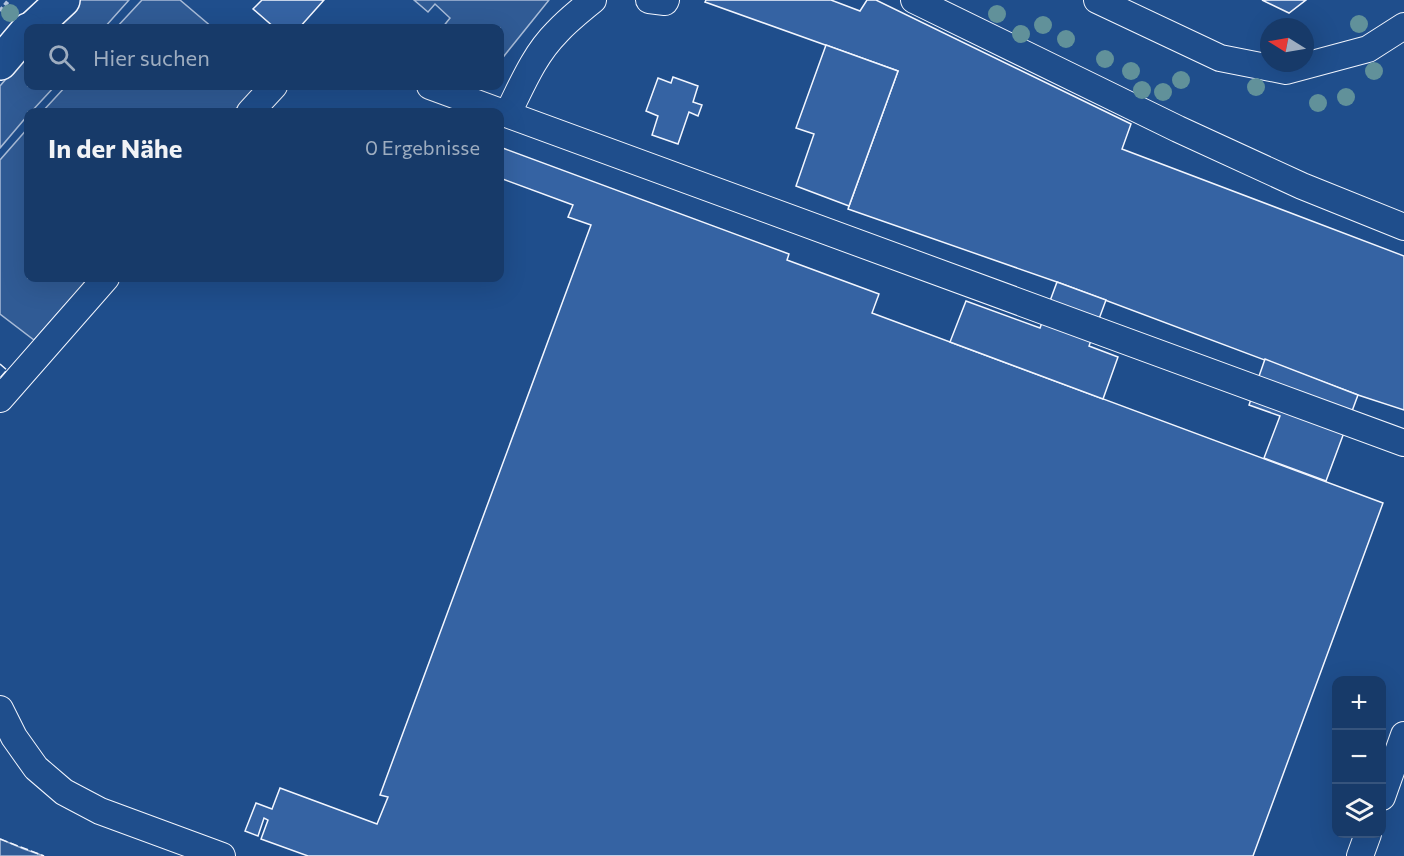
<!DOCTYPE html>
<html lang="de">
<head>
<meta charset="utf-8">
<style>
  body { margin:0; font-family:Commissioner,sans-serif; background:#20416f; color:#f1f3f6 }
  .controls { position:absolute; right:18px; bottom:18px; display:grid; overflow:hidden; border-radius:12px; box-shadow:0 6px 24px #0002 }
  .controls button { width:54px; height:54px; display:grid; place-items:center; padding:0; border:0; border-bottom:2px solid #36547d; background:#173a69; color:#f1f3f6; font:30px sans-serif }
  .compass { position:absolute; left:1260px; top:18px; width:54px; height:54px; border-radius:50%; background:#173a69; box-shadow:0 6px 24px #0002; rotate:281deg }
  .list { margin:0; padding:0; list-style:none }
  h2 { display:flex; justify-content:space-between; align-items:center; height:78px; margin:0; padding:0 24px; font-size:26px }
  h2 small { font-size:20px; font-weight:400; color:#9eadc0 }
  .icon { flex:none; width:33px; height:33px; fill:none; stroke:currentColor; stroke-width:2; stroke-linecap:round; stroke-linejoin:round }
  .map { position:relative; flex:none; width:1404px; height:856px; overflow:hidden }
  .search { position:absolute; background:#173a69; box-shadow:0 6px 24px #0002; left:24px; top:24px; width:480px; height:66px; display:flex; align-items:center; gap:15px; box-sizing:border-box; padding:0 21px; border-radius:12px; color:#9eadc0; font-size:22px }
  .panel { position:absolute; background:#173a69; box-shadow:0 6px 24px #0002; left:24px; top:108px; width:480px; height:174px; border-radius:12px }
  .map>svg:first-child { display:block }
</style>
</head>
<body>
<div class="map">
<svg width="1404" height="856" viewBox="0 0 1404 856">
  <rect width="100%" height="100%" fill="#1f4e8c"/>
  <g fill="#305b95" stroke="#a8bbd7" stroke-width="1.5">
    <path d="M78,0h51l-25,28h-53z"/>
    <path d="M142,0h38l33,28h-97z"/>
    <path d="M414,0h135l-49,61v-33h-58l8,-10 -15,-14 -7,8z"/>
    <path d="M28,53v33h27l-24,26h-3v3l-28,33v-62z"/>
    <path d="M66,86h191l-24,26h-191z"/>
    <path d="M28,128v150h61l-55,62 -34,-26v-154z"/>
    <path d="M0,839l24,10 20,7h-44z"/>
  </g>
  <g fill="#3563a3" stroke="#f2f6ff" stroke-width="1.5">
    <path d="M262,0h62l-25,28h-24l-22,-19z"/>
    <path d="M706,0h125l29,11 7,-11h9l255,124 -9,25 282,107v154l-46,-15 -301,-113 -209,-73 50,-138 -193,-69z"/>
    <path d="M1262,0h44l-17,13z"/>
    <path d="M826,45l72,26 -49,135 -53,-20 18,-52 -18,-6z"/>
    <path d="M673,77l25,9 -5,16 9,3 -4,11 -9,-4 -11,32 -26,-9 6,-19 -12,-5 12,-33 13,5z"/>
    <path d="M500,147l289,107 -2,6 92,34 -7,19 511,190 -130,353h-945l-47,-17 7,-19 -4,-2 -6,18 -13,-5 11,-28 16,6 8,-21 97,36 11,-27 -8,-2 211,-570 -23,-8 5,-12 -73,-27z"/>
    <path d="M1057,282l49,18 -17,46 29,11 -15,42 -153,-57 16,-41 74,27z"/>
    <path d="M1265,359l93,36 -32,86 -62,-23 16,-42 -31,-11z"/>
  </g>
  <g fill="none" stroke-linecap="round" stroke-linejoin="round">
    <defs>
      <g id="minor">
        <path d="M649,0l16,2 1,-2"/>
        <path d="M914,0l264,129 124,57 102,41"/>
        <path d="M1097,0l123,58 66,13 82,-22 36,-23"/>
        <path d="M430,86l974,357"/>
        <path d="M250,112l24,-26"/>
        <path d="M508,113c14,-28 26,-58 49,-81 11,-12 24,-22 36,-32"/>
        <path d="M0,399l106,-121"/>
        <path d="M0,709l14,28 22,31 28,24 36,19 122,45"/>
        <path d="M1382,797l22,-62"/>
        <path d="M1360,856l8,-22"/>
      </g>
      <g id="major">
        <path d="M33,28l30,-28"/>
        <path d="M0,63l28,-33"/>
      </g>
    </defs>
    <use href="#minor" stroke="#f2f6ff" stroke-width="28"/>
    <use href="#major" stroke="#f2f6ff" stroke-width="36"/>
    <path stroke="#b3c4dc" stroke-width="4" stroke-dasharray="4.5 3" stroke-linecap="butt" d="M0,11l9,-11"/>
    <use href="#minor" stroke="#1f4e8c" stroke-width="26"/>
    <use href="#major" stroke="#1f4e8c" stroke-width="33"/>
    <g stroke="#f2f6ff" stroke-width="1.5" stroke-dasharray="8 3" stroke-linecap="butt">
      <path d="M0,364l7,6 -7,8"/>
      <path d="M0,839l44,17"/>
    </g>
  </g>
  <g fill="#61919a">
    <circle cx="10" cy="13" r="9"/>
    <circle cx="997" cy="14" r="9"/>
    <circle cx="1359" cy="24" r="9"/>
    <circle cx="1043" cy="25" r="9"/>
    <circle cx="1021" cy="34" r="9"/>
    <circle cx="1066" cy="39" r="9"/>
    <circle cx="1105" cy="59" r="9"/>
    <circle cx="1131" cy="71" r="9"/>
    <circle cx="1374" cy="71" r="9"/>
    <circle cx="1181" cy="80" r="9"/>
    <circle cx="1256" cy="87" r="9"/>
    <circle cx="1142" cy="90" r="9"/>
    <circle cx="1163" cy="92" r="9"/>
    <circle cx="1346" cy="97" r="9"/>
    <circle cx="1318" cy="103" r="9"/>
  </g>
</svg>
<div class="controls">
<button>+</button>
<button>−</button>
<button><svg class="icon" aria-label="layers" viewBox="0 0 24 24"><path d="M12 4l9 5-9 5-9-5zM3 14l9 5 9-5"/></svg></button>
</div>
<svg class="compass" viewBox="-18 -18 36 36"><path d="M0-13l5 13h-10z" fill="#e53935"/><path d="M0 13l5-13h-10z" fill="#9eadc0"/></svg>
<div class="search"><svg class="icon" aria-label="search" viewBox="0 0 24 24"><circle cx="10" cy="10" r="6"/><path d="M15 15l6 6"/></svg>Hier suchen</div>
<section class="panel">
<h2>In der Nähe<small>0 Ergebnisse</small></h2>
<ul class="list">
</ul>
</section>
</div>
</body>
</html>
